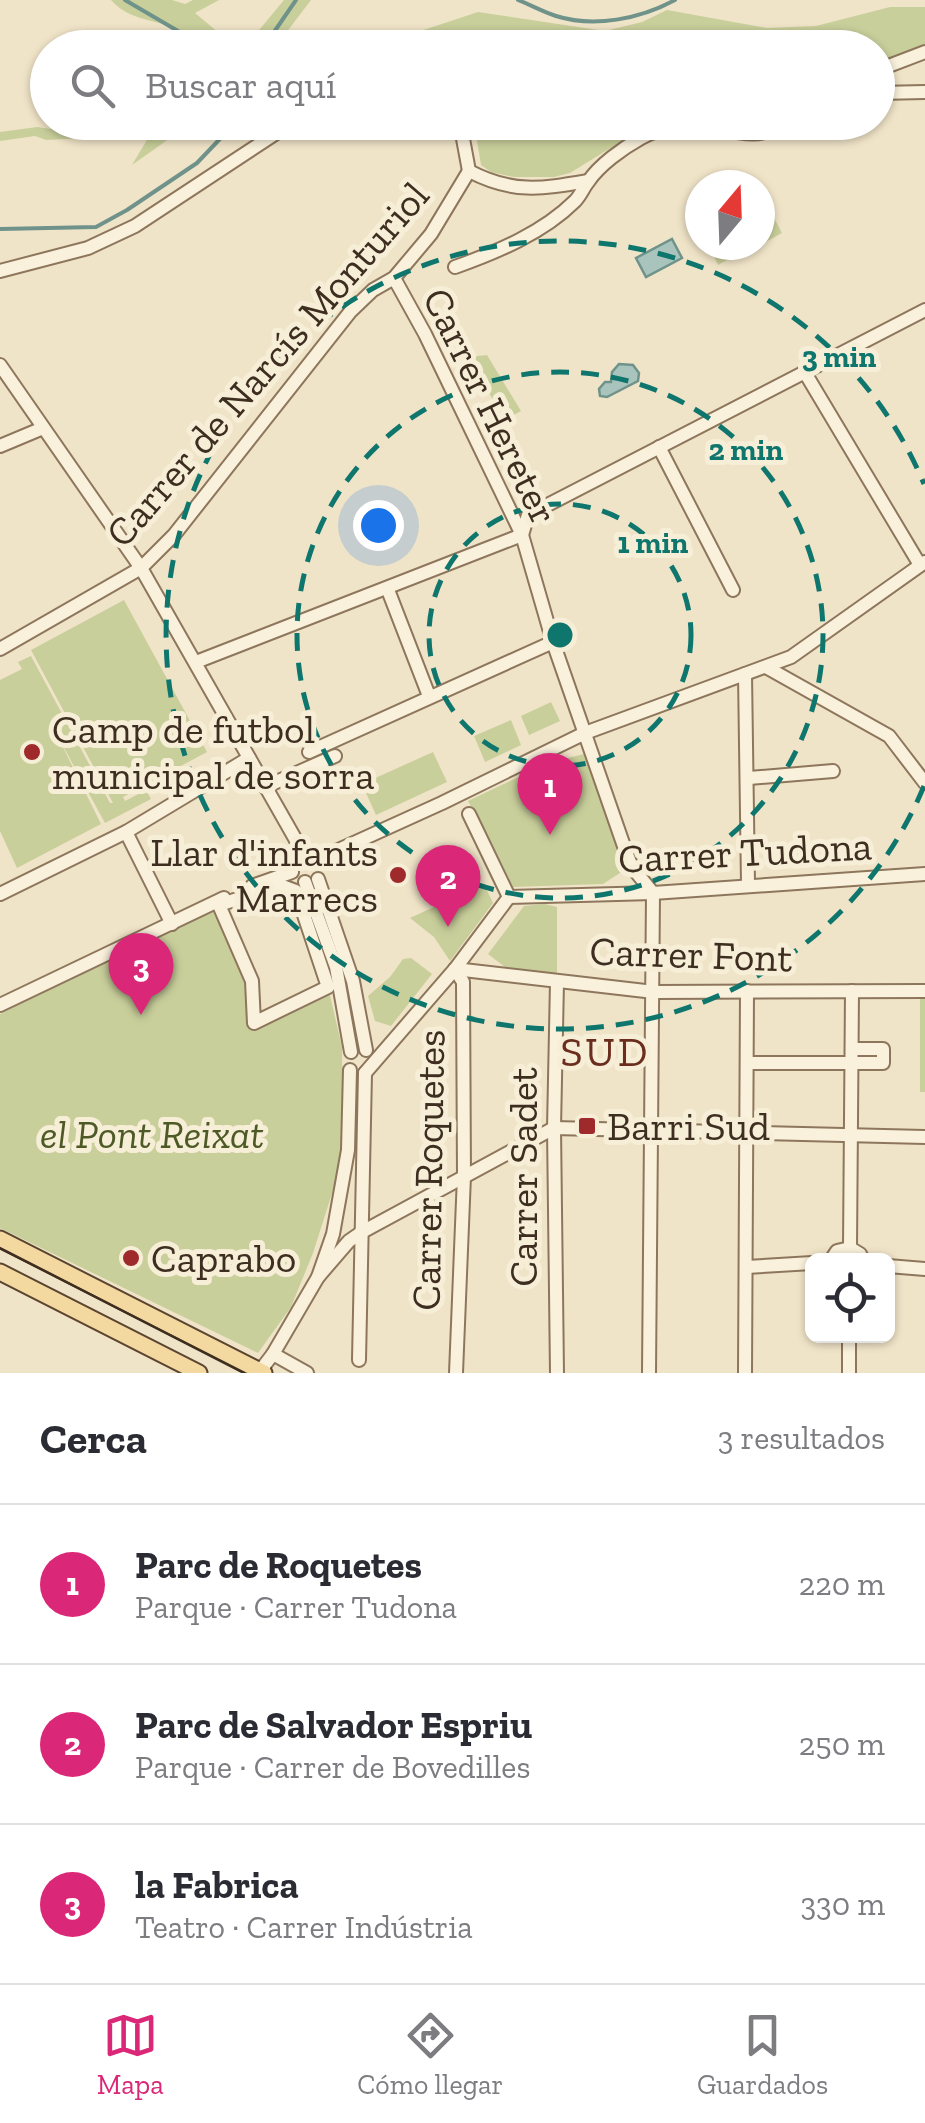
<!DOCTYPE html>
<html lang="es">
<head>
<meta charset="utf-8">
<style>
  body { margin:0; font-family:"Zilla Slab",serif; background:#f7f7f7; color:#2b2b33 }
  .controls { position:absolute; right:30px; bottom:30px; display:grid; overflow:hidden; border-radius:15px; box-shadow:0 2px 8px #0004 }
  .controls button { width:90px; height:90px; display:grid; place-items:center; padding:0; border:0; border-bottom:2px solid #e1e1e2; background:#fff; color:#2b2b33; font:50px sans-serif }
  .compass { position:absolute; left:685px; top:170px; width:90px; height:90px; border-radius:50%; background:#fff; box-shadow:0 2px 8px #0004; rotate:19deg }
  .you { position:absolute; left:378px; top:525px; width:35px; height:35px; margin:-25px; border:8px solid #fff; border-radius:50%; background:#1a73e8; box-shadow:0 0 0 15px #1a73e833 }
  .badge { display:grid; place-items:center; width:65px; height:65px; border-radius:50%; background:#db2777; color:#fff; font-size:32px; font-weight:700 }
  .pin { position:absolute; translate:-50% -82px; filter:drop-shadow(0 2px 5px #0008) }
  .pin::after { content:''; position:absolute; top:52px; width:35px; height:30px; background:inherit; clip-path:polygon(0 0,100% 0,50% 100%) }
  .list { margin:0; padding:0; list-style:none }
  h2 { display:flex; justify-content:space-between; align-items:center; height:130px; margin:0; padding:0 40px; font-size:42px }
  h2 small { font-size:32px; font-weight:400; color:#7c7c81 }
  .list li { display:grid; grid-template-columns:65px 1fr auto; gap:30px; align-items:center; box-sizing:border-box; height:160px; padding:0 40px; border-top:2px solid #e1e1e2 }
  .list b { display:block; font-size:38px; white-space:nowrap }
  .list p { margin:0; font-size:32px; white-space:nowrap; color:#7c7c81 }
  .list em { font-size:32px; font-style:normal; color:#7c7c81 }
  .icon { flex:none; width:55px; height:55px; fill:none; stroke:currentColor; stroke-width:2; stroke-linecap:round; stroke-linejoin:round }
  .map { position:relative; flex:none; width:925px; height:1373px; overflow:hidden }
  .search { position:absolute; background:#fff; box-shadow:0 2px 8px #0004; left:30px; right:30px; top:30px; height:110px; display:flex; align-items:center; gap:25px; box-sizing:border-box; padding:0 35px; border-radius:55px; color:#7c7c81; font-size:38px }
  .sheet { height:610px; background:#fff }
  nav { display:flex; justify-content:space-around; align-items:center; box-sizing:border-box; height:140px; border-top:2px solid #e1e1e2; background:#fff; font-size:28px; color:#7c7c81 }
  nav a { display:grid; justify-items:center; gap:5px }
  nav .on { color:#db2777 }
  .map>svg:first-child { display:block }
</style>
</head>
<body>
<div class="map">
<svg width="925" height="1373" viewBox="0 0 925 1373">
  <rect width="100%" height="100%" fill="#f0e4c8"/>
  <g fill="#c9cf9b">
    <path d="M111,0h61l13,4 8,-4h26l-24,13 36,30 19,-2 34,-41h27l-25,33 -6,14 -89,1 1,-11c-24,-19 -60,-12 -81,-37z"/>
    <path d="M890,7h35v39l-47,17v-15h-509l109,-36 127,19 37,-9 25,-12 100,18 49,-2z"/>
    <path d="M84,123h30l-31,15 -37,2 -11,-4 -35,5v-9l37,-5 28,4z"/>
    <path d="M132,123h25l6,4 15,-4 -12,18 -34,24 19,-32z"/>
    <path d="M474,123v-1l177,1 -81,50 -16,4h-40l-23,-5 -10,-7z"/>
    <path d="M771,212l11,21 -22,12v-27z"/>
    <path d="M708,245h33l3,6 -26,14z"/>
    <path d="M487,355l34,56 -16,9 -37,-63z"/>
    <path d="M124,600l83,152 -84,45 2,4 21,-11 5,9 -46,24 -48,-88 44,89 -84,44 -17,-37v-151l22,-11 -4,-7 13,-6 79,147h3l-82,-153z"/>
    <path d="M551,702l9,19 -31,14 -8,-19z"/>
    <path d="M511,720l10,25 -36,17 -11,-26z"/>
    <path d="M433,752l14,30 -71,33 -14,-31z"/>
    <path d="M584,754l42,115 -23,15 -90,3 -45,-86 80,-38z"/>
    <path d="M484,884l9,19 -43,58 -16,-24 -24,-19z"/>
    <path d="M545,904l12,3v69l-52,-9 -17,-13 36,-48z"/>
    <path d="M219,905l33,76 2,42 74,-36 14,60 1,112 -30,94 -22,54 -33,46 -258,-125v-214z"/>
    <path d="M411,958l21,16 -41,52 -16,-5 -7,-25 22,-19 13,-18z"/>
    <rect x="920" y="998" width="5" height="94"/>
  </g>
  <g fill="#a9c4bc" stroke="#6f938a" stroke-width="2.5">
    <path d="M672,239l10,19 -36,19 -10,-19z"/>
    <path d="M619,364l14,1 6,8 -1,8 -31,16 -7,-1 -1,-7 6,-7h6l1,-10z"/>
  </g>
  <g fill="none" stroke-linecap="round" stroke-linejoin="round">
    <g stroke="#6f938a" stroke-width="4">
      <path d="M125,0l82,48"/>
      <path d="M518,0c13,5 25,12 38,16 38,12 84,3 119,-16"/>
      <path d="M263,48l33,-48"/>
      <path d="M0,229l96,-2 31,-17 70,-47 39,-41"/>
    </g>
    <defs>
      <g id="minor">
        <path d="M878,70l47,-18"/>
        <path d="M878,93l47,-1"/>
        <path d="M457,122l4,6 8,43"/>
        <path d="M469,171c44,23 72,18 119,10"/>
        <path d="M455,267c42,-15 88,-34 120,-66 6,-6 8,-13 13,-19 11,-17 35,-34 53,-44 17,-9 40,-16 59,-13 33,5 56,18 88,-3"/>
        <path d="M0,271l88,-23 47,-22 158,-104"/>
        <path d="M394,278l31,56 97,201 31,107 73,210 6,15 21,26"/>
        <path d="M0,365l141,203 160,281"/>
        <path d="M804,371l116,194"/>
        <path d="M0,446l43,-18"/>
        <path d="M659,447l74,143"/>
        <path d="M388,590l41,106"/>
        <path d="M0,649l141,-81 33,-33 176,-223 23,-22 21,-12 37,-44 38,-63"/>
        <path d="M196,662l326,-127 6,-20 397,-205"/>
        <path d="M766,667l123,69 36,47"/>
        <path d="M745,674l3,210"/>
        <path d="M309,752l244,-110"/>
        <path d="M749,778l84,-7"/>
        <path d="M265,787l70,-31"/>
        <path d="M469,814l40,83"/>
        <path d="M126,832l46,92"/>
        <path d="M323,857l119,-54 143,-70 206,-76 134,-95"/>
        <path d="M318,879l35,102 13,69"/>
        <path d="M305,882l31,85 15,85"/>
        <path d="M280,885l16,6 32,96 -74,36 -2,-42 -33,-76z"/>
        <path d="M252,886l40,-14"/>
        <path d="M0,894l126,-62 123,-74"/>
        <path d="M509,897l144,-4 272,-19"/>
        <path d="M455,969l199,23 271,-1"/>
        <path d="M455,969l8,13 1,194 -8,197"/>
        <path d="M0,1005l224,-107"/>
        <path d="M747,1063h136v-14h-31"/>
        <path d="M365,1073l90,-104 54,-72"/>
        <path d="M850,1248l2,-257"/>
        <path d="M831,1260l6,-9 13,-3 10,6 3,6"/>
        <path d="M888,1266l37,3"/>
        <path d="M746,1267l66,-4"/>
        <path d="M318,1277l31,-36 13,-9 192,-104 371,9"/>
        <path d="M849,1336v37"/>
        <path d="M273,1354l34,19"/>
        <path d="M359,1360l6,-287"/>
        <path d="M260,1371l13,-17 45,-77 15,-43 15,-84 2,-80"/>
        <path d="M557,1373l-3,-245 3,-146"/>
        <path d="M649,1373l4,-480"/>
        <path d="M745,1373l2,-382"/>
      </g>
      <g id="major">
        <path d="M0,1239l264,134"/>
        <path d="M0,1272l199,101"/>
      </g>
    </defs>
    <use href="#minor" stroke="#8d765c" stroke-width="16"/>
    <use href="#major" stroke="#5b4430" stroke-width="19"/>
    <use href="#minor" stroke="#faf1dc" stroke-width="12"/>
    <use href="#major" stroke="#f3d9a0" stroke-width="15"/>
    <path stroke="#3d2e20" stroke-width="2.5" d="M0,1248l244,125"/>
  </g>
  <g fill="none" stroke="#0f766e" stroke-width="5" stroke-dasharray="18 12">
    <circle cx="560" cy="635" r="131"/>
    <circle cx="560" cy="635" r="263"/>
    <path d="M924 786A394 394 0 1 1 924 484"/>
  </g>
  <g fill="#9e2a2b" stroke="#f7eed8" stroke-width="4">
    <circle cx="32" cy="752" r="10"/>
    <circle cx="398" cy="875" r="10"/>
    <rect x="577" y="1116" width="20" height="20" rx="5"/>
    <circle cx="131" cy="1258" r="10"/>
  </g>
  <g text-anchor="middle" stroke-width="10" stroke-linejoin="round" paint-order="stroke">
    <g font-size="40" fill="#3d2e20" stroke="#f7eed8">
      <text transform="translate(267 364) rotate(-49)" y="14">Carrer de Narcís Monturiol</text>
      <text transform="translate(491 406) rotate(64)" y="14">Carrer Hereter</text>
      <text transform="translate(745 852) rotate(-3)" y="14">Carrer Tudona</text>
      <text transform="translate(691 954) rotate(2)" y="14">Carrer Font</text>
      <text transform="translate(428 1170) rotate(-89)" y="14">Carrer Roquetes</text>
      <text transform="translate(523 1177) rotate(-90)" y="14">Carrer Sadet</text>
    </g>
    <g font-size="40" fill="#3d2e20" stroke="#f7eed8" text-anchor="start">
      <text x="52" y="743">Camp de futbol<tspan x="52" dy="46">municipal de sorra</tspan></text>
      <text x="378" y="866" text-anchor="end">Llar d'infants<tspan x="378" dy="46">Marrecs</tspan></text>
      <text x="607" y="1140">Barri Sud</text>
      <text x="151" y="1272">Caprabo</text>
    </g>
    <g font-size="40" font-style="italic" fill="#4d5a26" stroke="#f7eed8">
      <text x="152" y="1148">el Pont Reixat</text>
    </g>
    <g font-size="42" letter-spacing="2.5" fill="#6b2e1e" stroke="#f7eed8">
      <text x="605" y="1066">SUD</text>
    </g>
  </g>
  <circle cx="560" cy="635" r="15" fill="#0f766e" stroke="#f7eed8" stroke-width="5"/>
  <g font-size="30" text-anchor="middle" font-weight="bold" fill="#0f766e" stroke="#f7eed8" stroke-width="10" stroke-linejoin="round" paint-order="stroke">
    <text x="839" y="367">3 min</text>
    <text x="746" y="460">2 min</text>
    <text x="653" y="553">1 min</text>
  </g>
</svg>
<div class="controls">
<button><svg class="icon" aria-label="locate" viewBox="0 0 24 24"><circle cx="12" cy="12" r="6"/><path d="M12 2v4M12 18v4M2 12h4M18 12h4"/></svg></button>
</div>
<svg class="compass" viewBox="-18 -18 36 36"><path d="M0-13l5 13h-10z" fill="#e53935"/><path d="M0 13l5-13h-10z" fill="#7c7c81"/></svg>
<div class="you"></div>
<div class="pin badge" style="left:550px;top:835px">1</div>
<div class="pin badge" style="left:448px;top:927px">2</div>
<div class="pin badge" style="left:141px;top:1015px">3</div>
<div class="search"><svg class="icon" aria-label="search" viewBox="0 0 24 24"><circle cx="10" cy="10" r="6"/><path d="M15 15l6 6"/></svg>Buscar aquí</div>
</div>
<section class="sheet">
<h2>Cerca<small>3 resultados</small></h2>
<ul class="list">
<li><span class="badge">1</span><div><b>Parc de Roquetes</b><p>Parque · Carrer Tudona</p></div><em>220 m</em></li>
<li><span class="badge">2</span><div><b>Parc de Salvador Espriu</b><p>Parque · Carrer de Bovedilles</p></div><em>250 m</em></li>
<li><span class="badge">3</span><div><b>la Fabrica</b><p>Teatro · Carrer Indústria</p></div><em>330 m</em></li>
</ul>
</section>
<nav>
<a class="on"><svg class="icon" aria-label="map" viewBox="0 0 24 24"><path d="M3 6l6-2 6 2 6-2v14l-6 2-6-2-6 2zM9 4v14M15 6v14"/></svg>Mapa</a>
<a><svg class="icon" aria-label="directions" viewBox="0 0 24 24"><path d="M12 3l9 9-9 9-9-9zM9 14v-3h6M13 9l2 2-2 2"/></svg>Cómo llegar</a>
<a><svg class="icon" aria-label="saved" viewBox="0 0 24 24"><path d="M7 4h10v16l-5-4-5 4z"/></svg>Guardados</a>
</nav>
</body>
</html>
